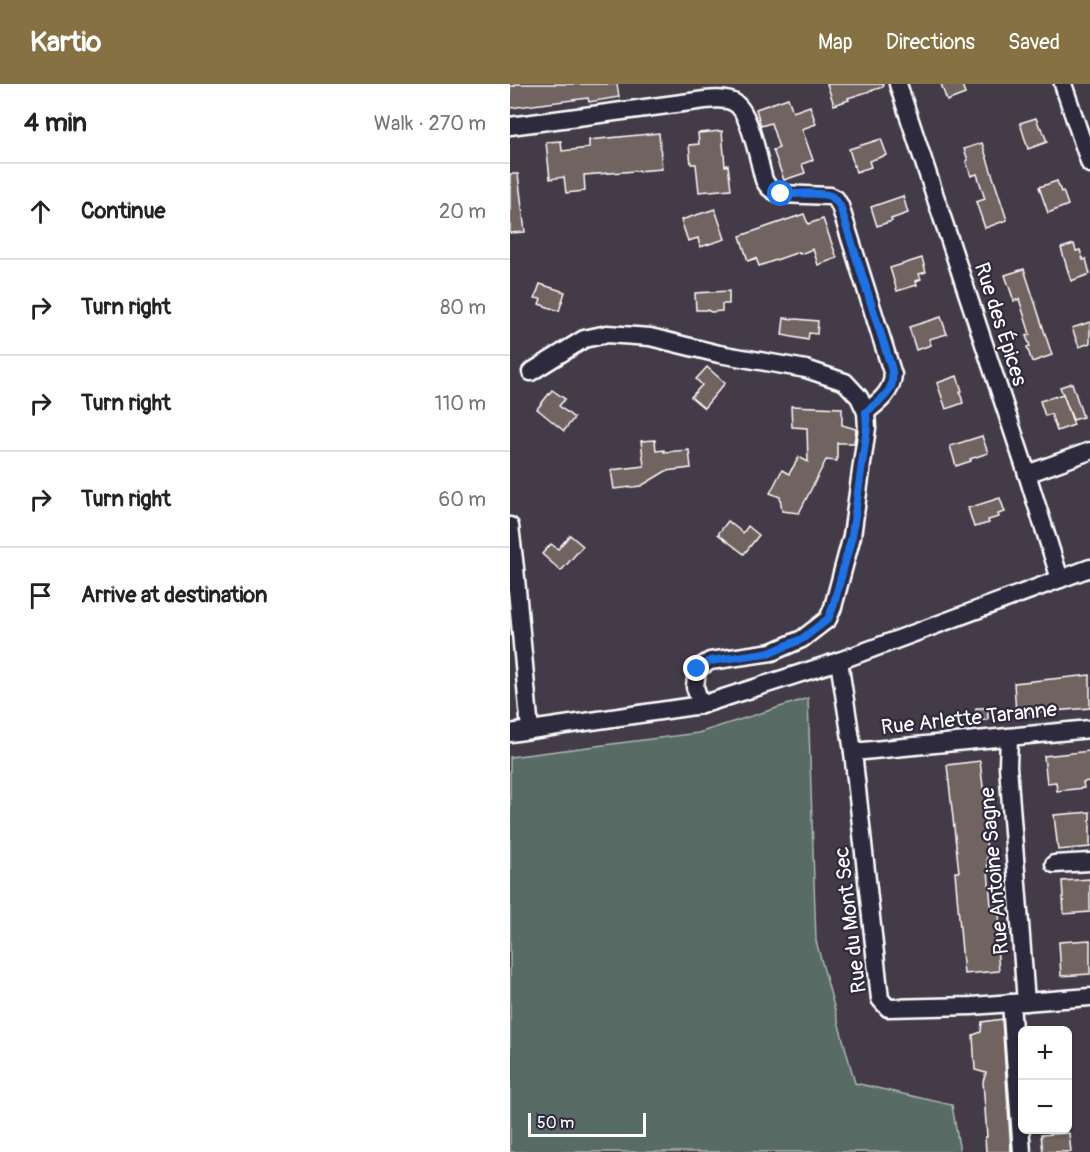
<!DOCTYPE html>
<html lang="en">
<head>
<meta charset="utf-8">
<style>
  body { margin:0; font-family:Pangolin,sans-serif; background:#f2f2f2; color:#222 }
  .controls { position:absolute; right:18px; bottom:18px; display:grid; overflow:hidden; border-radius:9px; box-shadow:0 2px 4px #0004 }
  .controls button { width:54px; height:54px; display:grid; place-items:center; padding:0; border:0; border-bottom:2px solid #e0e0e0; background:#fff; color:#222; font:30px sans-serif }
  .scale { position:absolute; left:18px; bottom:15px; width:118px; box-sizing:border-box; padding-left:6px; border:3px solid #fff; border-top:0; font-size:16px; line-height:21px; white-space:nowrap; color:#fff; -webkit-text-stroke:4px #2f2a3d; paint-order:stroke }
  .stop { position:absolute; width:18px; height:18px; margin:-14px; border:4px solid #1a73e8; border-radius:50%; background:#fff }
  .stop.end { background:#1a73e8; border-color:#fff; box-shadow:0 2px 6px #0008 }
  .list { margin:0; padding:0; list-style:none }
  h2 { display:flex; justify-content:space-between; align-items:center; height:78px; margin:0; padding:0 24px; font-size:26px }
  h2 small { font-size:20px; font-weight:400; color:#767676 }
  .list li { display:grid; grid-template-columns:39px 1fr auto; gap:18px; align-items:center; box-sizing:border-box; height:96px; padding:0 24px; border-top:2px solid #e0e0e0 }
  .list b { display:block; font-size:22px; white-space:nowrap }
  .list em { font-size:20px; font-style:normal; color:#767676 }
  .icon { flex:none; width:33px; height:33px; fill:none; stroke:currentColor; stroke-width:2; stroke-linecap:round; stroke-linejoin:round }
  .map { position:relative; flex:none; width:580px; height:1068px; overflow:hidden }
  header { display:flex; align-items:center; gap:36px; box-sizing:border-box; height:84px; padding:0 30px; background:#857141; color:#fff }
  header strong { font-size:28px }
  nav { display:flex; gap:33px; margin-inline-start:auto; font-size:21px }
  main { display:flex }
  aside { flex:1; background:#fff }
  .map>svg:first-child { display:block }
</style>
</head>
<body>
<header>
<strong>Kartio</strong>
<nav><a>Map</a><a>Directions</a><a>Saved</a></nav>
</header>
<main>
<aside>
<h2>4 min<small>Walk · 270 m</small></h2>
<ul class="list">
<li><svg class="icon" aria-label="ahead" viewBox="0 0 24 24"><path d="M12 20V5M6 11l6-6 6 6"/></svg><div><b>Continue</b></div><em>20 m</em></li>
<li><svg class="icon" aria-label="right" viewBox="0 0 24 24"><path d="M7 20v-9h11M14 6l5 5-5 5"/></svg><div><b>Turn right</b></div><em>80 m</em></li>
<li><svg class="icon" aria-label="right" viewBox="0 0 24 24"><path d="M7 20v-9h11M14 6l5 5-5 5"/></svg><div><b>Turn right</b></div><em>110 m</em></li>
<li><svg class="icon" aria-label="right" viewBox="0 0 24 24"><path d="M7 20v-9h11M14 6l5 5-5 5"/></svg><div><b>Turn right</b></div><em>60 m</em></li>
<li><svg class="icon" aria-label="arrive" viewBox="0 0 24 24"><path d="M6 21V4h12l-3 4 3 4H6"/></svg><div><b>Arrive at destination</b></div></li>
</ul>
</aside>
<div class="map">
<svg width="580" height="1068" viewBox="0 0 580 1068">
  <rect width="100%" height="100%" fill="#433b47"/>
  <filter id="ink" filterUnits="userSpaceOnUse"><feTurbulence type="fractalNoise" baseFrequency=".0167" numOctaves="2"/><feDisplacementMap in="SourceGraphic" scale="12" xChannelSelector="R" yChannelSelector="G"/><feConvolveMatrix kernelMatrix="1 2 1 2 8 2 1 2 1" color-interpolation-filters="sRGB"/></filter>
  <g filter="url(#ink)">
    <path fill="#586c65" stroke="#acb6b2" stroke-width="1.5" d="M298,614l8,243 39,142 97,22 8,47h-450v-395l188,-24z"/>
    <g fill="#71635f" stroke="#fff" stroke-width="1.5">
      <path d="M4,0h103l2,13 -30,5 -1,-4 -78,10v-22h5z"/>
      <path d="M317,0h56v3l-35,11 1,2 -15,5z"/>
      <path d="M431,0h21l3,10 -18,7z"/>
      <path d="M278,14l5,14 17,-6 6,18 -14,5 11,31 -11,4 3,9 -21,7 -11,-30 6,-2 -8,-25 -10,3 -5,-17z"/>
      <path d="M526,34l4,10h2l5,14 -19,7 -8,-26z"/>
      <path d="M212,47l3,35 3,-1 3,24 -32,3 -3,-28h-5l-2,-19 10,-1 -1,-11z"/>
      <path d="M149,49l3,36 -78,6 1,16 -19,2 -2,-16 -14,2 -4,-37 15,-1 1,10 27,-3v-8z"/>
      <path d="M371,55l6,16 -18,6 2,6 -15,5 -7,-23z"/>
      <path d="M472,59l25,77 -22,8 -9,-26 9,-3 -8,-25 -6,2 -5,-15 2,-1 -4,-11z"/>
      <path d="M0,90h8l7,58 -15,1z"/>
      <path d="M547,97l4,11 2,-1 5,14 -20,8 -9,-26z"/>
      <path d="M393,112l5,17 -17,6 1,2 -15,5 -6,-19z"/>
      <path d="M205,125l10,30 -25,8 -2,-9 -10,3 -7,-21z"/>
      <path d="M294,130l4,10 15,-5 14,39 -19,7 -5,-16 -13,5 -1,-2 -40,14 -3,-8 -8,3 -8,-25z"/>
      <path d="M564,160l2,7 4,-1 3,10 3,-1 4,15 -19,7 -10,-33z"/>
      <path d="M412,174l4,14 -7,2 2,5 -5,2 1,4 -20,6 -7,-23z"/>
      <path d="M514,185l28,86 -20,7 -5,-15 3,-1 -4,-10 4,-2 -11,-35 -5,2 -9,-26z"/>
      <path d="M30,200l25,8 -6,19 -20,-7 2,-5 -6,-1z"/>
      <path d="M219,207v13h-7v7l-11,1 -4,-2h-11l-1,-17z"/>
      <path d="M431,233l6,17 -18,5 2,6 -15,5 -7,-23z"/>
      <path d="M274,234l34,3 -1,13 -8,-1 -1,7 -26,-5z"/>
      <path d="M580,238v21l-11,4 -7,-19z"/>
      <path d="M197,283l18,16 -21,25 -13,-11 11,-12 -6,-6z"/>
      <path d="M447,292l5,15 -2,1 3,11 -17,6 -9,-26z"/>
      <path d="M562,299l11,34 -10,3 -13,-33z"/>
      <path d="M42,306l13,9 -6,7 15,12 -10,13 -27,-22z"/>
      <path d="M553,310l11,31 -17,6 -6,-17 -6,2 -5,-15z"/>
      <path d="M281,322l51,2v17l14,4 -2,14h-17v18l-11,-1 -27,53 -17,-2 -2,-14 -10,-4 12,-23 7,4 10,-17 9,5 -1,-34 -15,-1z"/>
      <path d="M472,352l6,17 -18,6 1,2 -15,5 -6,-20z"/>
      <path d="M145,356l1,11 8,-1v2l25,-2 2,18 -25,3 -25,15 -27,3 -3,-19 33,-4 -3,-25z"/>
      <path d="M490,414l5,14 -7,2 1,3 -11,3 1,3 -15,4 -6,-19z"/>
      <path d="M218,437l15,12 5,-7 11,9 -15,19 -26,-20z"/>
      <path d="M60,451l13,11 -22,25 -19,-17 9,-10 7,5z"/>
      <path d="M580,591v33l-74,6 -2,-31z"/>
      <rect x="466" y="624" width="12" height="12"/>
      <path d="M580,667v30l-7,1 1,6 -27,3 -1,-9 -9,1 -3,-27z"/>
      <path d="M470,677l4,34h3l3,27 -6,1 4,35h-1l4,48 7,-1 3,29 -5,1 3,36 -35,3 -9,-102h4l-12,-107z"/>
      <path d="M580,728v35l-32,3 -4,-35z"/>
      <path d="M580,795v33l-26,2 -2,-33z"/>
      <path d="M580,856v34l-29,2 -2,-34z"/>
      <path d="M492,935l9,133h-25l-1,-15h2l-4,-56 3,-8 -11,-3 -2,-35 8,-3 1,-10z"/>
      <path d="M559,1049l2,19h-28l-2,-17z"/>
    </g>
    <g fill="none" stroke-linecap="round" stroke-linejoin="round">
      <defs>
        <g id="minor">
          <path d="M388,0l129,390 33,105"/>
          <path d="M553,0l27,80"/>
          <path d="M0,42l195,-26c9,-1 20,-2 28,2 17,7 26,61 31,78 4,8 8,11 17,14l49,2 6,3 4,7 53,169c-1,17 -14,27 -27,37"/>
          <path d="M21,288l53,-33 23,-5 43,3 69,17 87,15 39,13 14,15 7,15 1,16 -15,108 -19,71 -5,12 -26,20 -30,13 -62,9 -13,8 -2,18 6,18"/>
          <path d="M517,390l63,-23"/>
          <path d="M0,442l5,42 15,162"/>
          <path d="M329,577l14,91 27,247 8,9 84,-2 118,-9"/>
          <path d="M0,649l191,-28 138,-44 251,-93"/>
          <path d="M499,653l-1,29 18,236"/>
          <path d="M343,668l237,-23"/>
          <path d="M544,780l36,-2"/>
          <path d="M501,919l11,149"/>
        </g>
      </defs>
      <use href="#minor" stroke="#fff" stroke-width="21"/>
      <use href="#minor" stroke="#2f2a3d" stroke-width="16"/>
    </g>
  </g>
  <g fill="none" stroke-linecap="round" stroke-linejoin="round" filter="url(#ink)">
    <path stroke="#1a73e8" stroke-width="8" d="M187,585l13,-8 62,-9 30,-13 26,-20 5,-12 19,-71 15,-108 -1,-16c20,-16 32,-23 24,-49l-50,-157c-3,-4 -5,-8 -10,-10 -13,-5 -35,-1 -49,-2"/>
  </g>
  <g text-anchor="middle" stroke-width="4.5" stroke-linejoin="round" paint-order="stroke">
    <g font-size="21" fill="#fff" stroke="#2f2a3d">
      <text transform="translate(491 240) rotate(72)" y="7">Rue des Épices</text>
      <text transform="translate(459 634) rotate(-6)" y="7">Rue Arlette Taranne</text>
      <text transform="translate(484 787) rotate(-95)" y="7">Rue Antoine Sagne</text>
      <text transform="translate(340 836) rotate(-97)" y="7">Rue du Mont Sec</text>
    </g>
  </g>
</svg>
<div class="controls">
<button>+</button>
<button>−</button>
</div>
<div class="scale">50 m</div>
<div class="stop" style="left:271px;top:110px"></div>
<div class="stop end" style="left:187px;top:585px"></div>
</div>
</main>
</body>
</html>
